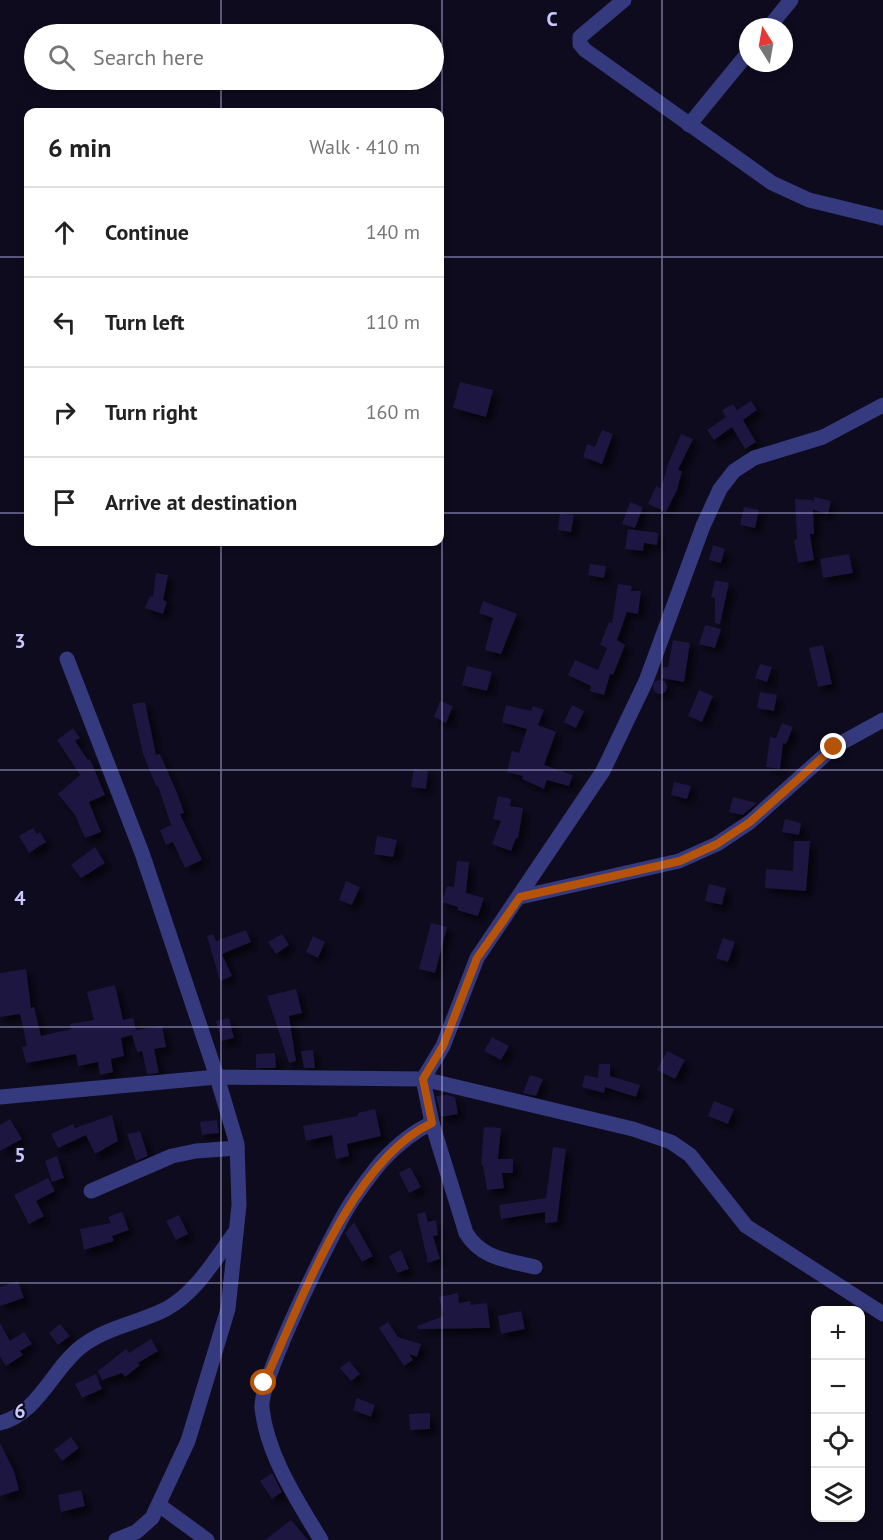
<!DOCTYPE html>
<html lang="en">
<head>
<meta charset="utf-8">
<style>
  body { margin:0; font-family:"PT Sans",sans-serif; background:#f2f2f2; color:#222 }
  .controls { position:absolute; right:18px; bottom:18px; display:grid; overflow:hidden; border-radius:12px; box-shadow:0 3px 9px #0003 }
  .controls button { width:54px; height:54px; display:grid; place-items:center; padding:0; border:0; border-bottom:2px solid #e0e0e0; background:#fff; color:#222; font:30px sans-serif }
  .compass { position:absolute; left:739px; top:18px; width:54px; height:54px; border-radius:50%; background:#fff; box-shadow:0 3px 9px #0003; rotate:349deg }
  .stop { position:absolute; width:18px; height:18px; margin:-14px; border:4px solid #b45309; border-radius:50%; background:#fff }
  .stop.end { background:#b45309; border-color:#fff; box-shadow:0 2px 6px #0008 }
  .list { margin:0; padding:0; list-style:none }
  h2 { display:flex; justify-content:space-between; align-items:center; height:78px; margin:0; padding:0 24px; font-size:26px }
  h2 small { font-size:20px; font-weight:400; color:#767676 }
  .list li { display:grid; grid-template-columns:39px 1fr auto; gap:18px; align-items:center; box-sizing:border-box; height:90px; padding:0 24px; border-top:2px solid #e0e0e0 }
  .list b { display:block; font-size:22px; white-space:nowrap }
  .list em { font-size:20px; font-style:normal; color:#767676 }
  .icon { flex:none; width:33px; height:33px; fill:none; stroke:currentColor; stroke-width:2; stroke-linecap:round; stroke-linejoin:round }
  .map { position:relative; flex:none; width:883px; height:1540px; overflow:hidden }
  .search { position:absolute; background:#fff; box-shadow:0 3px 9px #0003; left:24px; top:24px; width:420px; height:66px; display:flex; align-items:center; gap:15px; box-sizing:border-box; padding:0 21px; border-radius:33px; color:#767676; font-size:22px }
  .panel { position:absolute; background:#fff; box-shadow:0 3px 9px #0003; left:24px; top:108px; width:420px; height:438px; border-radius:12px }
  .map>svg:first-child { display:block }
</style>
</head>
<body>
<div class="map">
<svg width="883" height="1540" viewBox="0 0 883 1540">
  <defs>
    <filter id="shadow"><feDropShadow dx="5.5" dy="5.5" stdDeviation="3" flood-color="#0009"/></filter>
  </defs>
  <rect width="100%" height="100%" fill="#0d0b1d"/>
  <g fill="#1c173f" filter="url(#shadow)">
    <path d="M460,382l33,8 -7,27 -33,-9z"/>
    <path d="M751,401l6,9 -14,10 13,22 -11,7 -13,-22 -18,13 -7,-10 19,-13 -4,-7 11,-6 4,6z"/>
    <path d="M602,430l11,4 -11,30 -19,-7 4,-13 8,3z"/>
    <path d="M681,434l12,5 -15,31 4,1 -5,19 -11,22 -18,-8 8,-18 5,3 7,-25z"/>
    <path d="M814,497l17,4 -3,13 -15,-4 1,24h-4l4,26 -16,3 -4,-23 3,-1 -2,-40 17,1 1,3z"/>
    <path d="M630,502l13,5 -8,21 -13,-4z"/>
    <path d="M744,507l15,3 -4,18 -15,-3z"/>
    <path d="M560,513l14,2 -3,17 -13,-2z"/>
    <path d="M628,529l30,4 -1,12 -13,-2 -1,8 -18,-2z"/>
    <path d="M713,545l12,4 -4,14 -12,-3z"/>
    <path d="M849,554l4,19 -30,5 -3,-19z"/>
    <path d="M590,564l16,2 -2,12 -16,-3z"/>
    <path d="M156,573l12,2 -5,25 4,2 -4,12 -18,-6 5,-12 3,1z"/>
    <path d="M715,580l14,3 -9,41 -5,-1v-25l-4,-1z"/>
    <path d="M618,584l14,2 -1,5h10l-3,23 -11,-2 -10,28 8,5 -12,30 -3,-1 -6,21 -14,-4 1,-5 -23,-11 7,-15 23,10 9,-22 -7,-3 9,-23 3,1z"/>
    <path d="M483,601l34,13 -16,40 -16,-4 8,-32 -14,-5z"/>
    <path d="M705,625l16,4 -6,19 -16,-4z"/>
    <path d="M673,640l17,3 -6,39 -23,-4 2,-11h5z"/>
    <path d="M823,645l9,39 -14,3 -9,-39z"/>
    <path d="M760,664l12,3 -5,15 -12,-4z"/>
    <path d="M467,666l25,6 -5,19 -25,-6z"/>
    <circle cx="660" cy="687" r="7"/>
    <path d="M699,690l14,6 -11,26 -14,-6z"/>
    <path d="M760,692l17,3 -3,16 -17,-3z"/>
    <path d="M440,701l13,5 -7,17 -12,-6z"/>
    <path d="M145,702l11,53 4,-1 18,41 6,18 -4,1 22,46 -17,8 -12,-26 -7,3 -6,-15 11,-5 -13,-39h-2l-13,-32 -11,-50z"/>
    <path d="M506,705l25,6 2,-5 11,4 -6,15 18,7 -12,33 29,10 -4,11 -22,-6 -3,9 -22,-10 1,-3 -16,-4 5,-21 7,2 8,-24 -25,-7z"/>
    <path d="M572,705l12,6 -8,17 -12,-6z"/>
    <path d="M782,723l11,4 -7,17 -3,-1 -3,26 -14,-2 4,-30 6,1z"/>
    <path d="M73,728l7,10 -5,3 13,19 2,-1 15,36 -16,7 12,30 -16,6 -10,-23 -17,-21 22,-19 -23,-35z"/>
    <path d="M414,769l14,2 -2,18 -15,-2z"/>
    <path d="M674,782l17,4 -4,13 -16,-4z"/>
    <path d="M498,796l13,3 -1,7 13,2 -5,31 -2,-1 -5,13 -19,-7 9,-23 -8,-2z"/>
    <path d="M733,797l24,6 -14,12 -14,-3z"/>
    <path d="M785,819l16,4 -2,12 -17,-3z"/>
    <path d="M33,828l4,6 3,-2 6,10 -17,11 -10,-17z"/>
    <path d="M377,836l20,4 -4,17 -19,-3z"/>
    <path d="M794,841h16l-4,50 -41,-3 1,-19 27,2z"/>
    <path d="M95,847l10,16 -24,15 -10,-13z"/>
    <path d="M457,861l12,1 -3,31 18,5 -6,18 -21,-6 1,-3 -16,-5 5,-16 7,1z"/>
    <path d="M346,881l14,6 -8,18 -13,-5z"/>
    <path d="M709,884l17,4 -4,17 -17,-4z"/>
    <path d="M431,923l16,4 -12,46 -16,-4z"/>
    <path d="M246,930l5,12 -29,12 10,22 -12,5 -13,-45 6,-2 3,7z"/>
    <path d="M282,934l7,11 -13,9 -8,-12z"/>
    <path d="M313,936l12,6 -7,16 -12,-6z"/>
    <path d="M723,938l12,4 -7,20 -12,-4z"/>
    <path d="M26,969l5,39 3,-1 7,29 30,-7 -1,-5 24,-4 -7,-28 28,-7 8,35 10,-2 3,12 26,-4 4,21 -12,2 5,24 -12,1 -5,-23 -5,1 -5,-17 -11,3 3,18 -13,3 2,13 -13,3 -2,-13 -20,4 -2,-12 -50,9 -4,-16 5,-1 -7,-32 -20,3v-44z"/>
    <path d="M296,989l6,24 -13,3 7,45 -7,2 -22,-67z"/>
    <path d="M229,1018l5,20 -13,3 -5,-20z"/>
    <path d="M492,1037l17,9 -8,14 -17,-9z"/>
    <path d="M313,1050l2,18h-11l-3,-17z"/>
    <path d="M667,1051l18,9 -10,19 -18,-9z"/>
    <path d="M275,1053l1,15h-20v-14z"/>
    <path d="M599,1064h11v12l30,9 -4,12 -31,-10 -1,6 -22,-6 3,-12 13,3z"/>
    <path d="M530,1075l13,4 -7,17 -13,-3z"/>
    <path d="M447,1095l8,2 3,17 -17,3 -5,-21z"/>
    <path d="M714,1101l20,8 -6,15 -20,-8z"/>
    <path d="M375,1109l6,27 -34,8 2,12 -13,3 -4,-24 -26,6 -3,-15 55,-10v-3z"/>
    <path d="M112,1115l6,26 -23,13 -9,-19 -28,13 -7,-14 22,-10 2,4z"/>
    <path d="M10,1119l12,20 -22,12v-26z"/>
    <path d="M217,1120l2,13 -17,2 -2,-13z"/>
    <path d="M484,1127l17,1 -3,31h15v14h-11l2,15 -17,2 -4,-25h-2z"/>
    <path d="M140,1131l8,25 -12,5 -9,-27z"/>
    <path d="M553,1147l13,2 -9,73 -12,1v-11l-44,7 -2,-14 47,-7z"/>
    <path d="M57,1156l7,22 -12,4 -7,-21z"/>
    <path d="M410,1167l11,20 -12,6 -10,-20z"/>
    <path d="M48,1178l7,13 -19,10 8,15 -15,8 -15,-29z"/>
    <path d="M122,1212l7,18 -17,6 2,5 -30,9 -4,-21 31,-6 -3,-6z"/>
    <path d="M425,1212l3,10 8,-2 2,15 -5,1 7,23 -12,4 -11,-49z"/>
    <path d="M179,1215l9,19 -12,6 -10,-19z"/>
    <path d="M354,1222l19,34 -11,6 -17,-29z"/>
    <path d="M401,1250l8,19 -12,4 -8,-17z"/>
    <path d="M18,1281l6,17 -24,8v-19z"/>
    <path d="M458,1293l1,10 11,-2 1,4 16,-2 3,25 -72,1 -1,-3 27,-10 -5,-19z"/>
    <path d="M521,1311l4,18 -24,5 -3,-18z"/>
    <path d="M388,1322l10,15 23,7 -4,13 -8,-3 4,6 -9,6 -25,-38z"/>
    <path d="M0,1323l10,18 14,-9 8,12 -12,7 3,4 -17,11 -6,-9z"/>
    <path d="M60,1324l10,12 -12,9 -9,-12z"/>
    <path d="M151,1339l7,12 -20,12 2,2 -15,12 -3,-4 -20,7 -4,-9 28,-22 3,4z"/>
    <path d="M349,1361l11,13 -9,7 -11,-13z"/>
    <path d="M96,1374l6,15 -20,9 -7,-14z"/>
    <path d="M357,1398l18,7 -4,12 -18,-7z"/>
    <path d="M430,1413v16l-20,1 -1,-16z"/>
    <path d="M71,1437l8,11 -17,13 -8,-11z"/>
    <path d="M0,1443l14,28 5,19 -19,6z"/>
    <path d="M272,1473l10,19 -10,7 -12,-18z"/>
    <path d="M81,1490l4,16 -24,6 -3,-17z"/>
    <path d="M291,1520l17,20h-43z"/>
  </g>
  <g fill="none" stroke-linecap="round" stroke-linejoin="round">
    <g stroke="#35397d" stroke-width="15">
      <path d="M624,0l-44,37v7l5,6 187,133 37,17 74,18"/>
      <path d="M769,27l22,-27"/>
      <path d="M689,125l59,-72"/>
      <path d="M67,659l75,194 75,224 20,67 2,61 -11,104 -40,132 -36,77 -16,14 -20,8"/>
      <path d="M520,897l159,-36 38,-17 33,-22 84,-75 49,-27"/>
      <path d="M0,1097l217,-20 206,2 210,50 38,13 19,13 56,71 137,88"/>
      <path d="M91,1191l81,-35 24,-5 41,-3"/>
      <path d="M535,1267c-28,-7 -53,-8 -69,-34l-34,-110 -9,-44 20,-33 34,-88 126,-187 43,-90 57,-155 17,-37 14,-18 20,-13 69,-21 60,-32"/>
      <path d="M0,1423c38,-9 53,-55 82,-77 25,-19 57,-23 84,-37 31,-17 49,-50 70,-78"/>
      <path d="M159,1505l48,35"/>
      <path d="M321,1540c-24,-40 -54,-85 -59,-132 -3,-28 71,-178 90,-207 9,-13 20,-28 30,-40 15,-16 30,-29 50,-38"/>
    </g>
  </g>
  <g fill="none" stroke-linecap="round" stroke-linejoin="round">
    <path stroke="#b45309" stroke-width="8" d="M264,1383c36,-78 87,-223 168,-260l-9,-44 20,-33 34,-88 43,-61 160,-36 37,-17 33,-22 84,-75"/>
  </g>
  <path fill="none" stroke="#cac8ff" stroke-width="1.5" stroke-opacity="0.55" d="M221,0v34M442,0v1540M662,0v1540M221,80v32M0,257h28M440,257h443M0,513h28M440,513h443M221,542v998M0,770h883M0,1027h883M0,1283h883"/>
  <g font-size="20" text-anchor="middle" font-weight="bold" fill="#cac8ff" stroke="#0d0b1d" stroke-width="4.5" stroke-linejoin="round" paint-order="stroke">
    <text x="552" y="26">C</text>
    <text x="20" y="648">3</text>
    <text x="20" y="905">4</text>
    <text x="20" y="1162">5</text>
    <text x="20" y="1418">6</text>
  </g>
</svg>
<div class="controls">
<button>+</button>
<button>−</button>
<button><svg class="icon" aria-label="locate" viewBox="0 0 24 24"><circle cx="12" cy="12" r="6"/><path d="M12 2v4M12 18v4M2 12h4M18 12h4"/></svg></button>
<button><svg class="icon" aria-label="layers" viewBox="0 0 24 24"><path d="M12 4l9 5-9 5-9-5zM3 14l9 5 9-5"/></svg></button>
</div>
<svg class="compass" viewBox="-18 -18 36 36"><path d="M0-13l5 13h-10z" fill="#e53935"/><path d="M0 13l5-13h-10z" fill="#767676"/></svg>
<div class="stop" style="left:264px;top:1383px"></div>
<div class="stop end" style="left:834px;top:747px"></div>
<div class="search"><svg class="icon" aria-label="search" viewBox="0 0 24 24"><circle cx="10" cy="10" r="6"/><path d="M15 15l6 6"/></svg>Search here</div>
<section class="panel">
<h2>6 min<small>Walk · 410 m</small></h2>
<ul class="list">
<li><svg class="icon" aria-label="ahead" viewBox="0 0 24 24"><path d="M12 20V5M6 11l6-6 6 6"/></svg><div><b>Continue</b></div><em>140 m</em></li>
<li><svg class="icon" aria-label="left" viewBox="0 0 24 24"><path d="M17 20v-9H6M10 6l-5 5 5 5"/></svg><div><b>Turn left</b></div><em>110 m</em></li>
<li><svg class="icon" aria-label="right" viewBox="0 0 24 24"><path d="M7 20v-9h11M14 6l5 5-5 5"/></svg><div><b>Turn right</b></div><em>160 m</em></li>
<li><svg class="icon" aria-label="arrive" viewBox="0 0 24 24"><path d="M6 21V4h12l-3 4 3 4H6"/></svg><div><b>Arrive at destination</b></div></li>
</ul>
</section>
</div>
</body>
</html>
